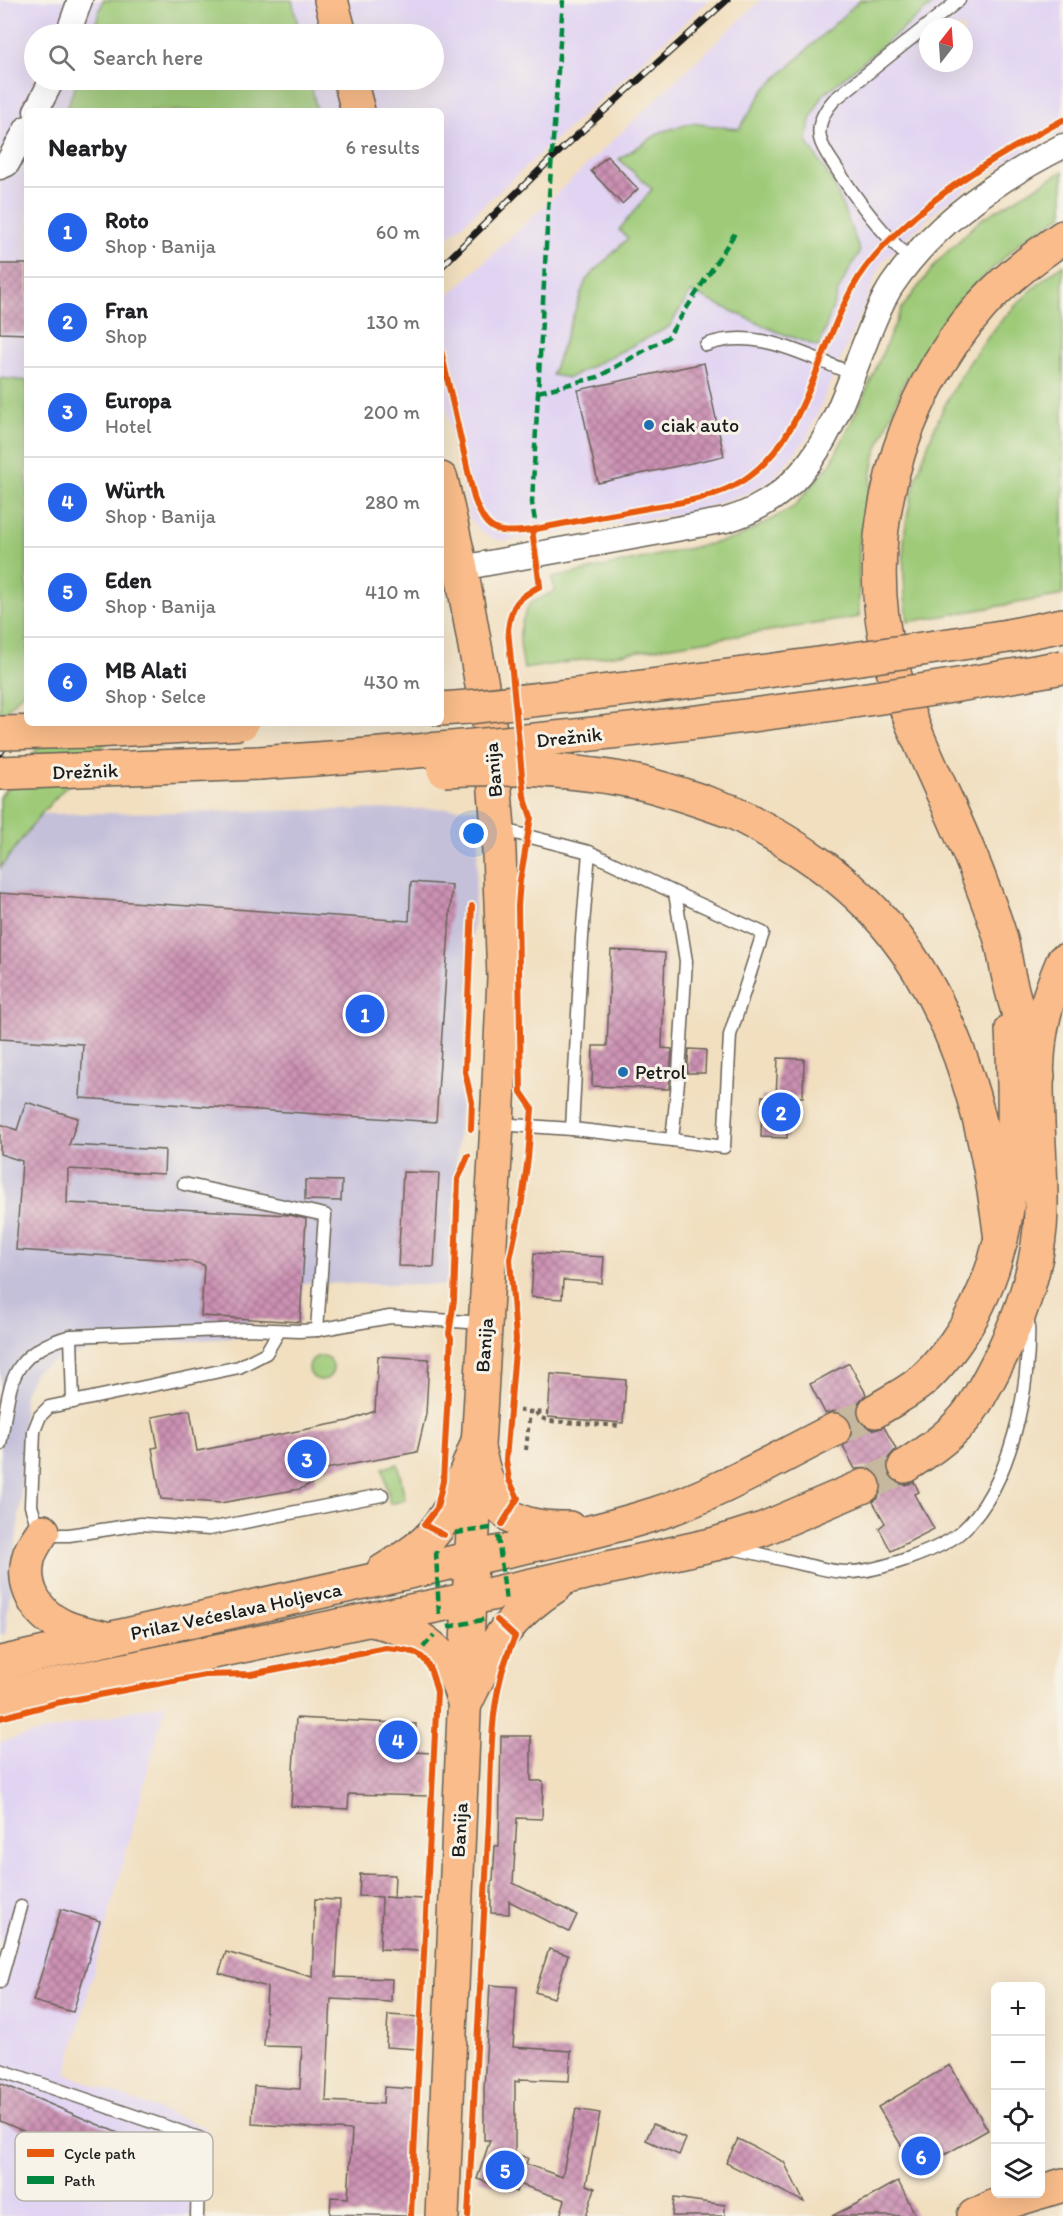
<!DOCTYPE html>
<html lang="en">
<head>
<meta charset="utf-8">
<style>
  body { margin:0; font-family:Itim,sans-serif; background:#f2f2f2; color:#202124 }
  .controls { position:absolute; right:18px; bottom:18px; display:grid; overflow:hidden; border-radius:9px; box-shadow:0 6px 24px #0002 }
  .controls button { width:54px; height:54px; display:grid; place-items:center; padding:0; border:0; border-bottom:2px solid #e0e0e0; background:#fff; color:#202124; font:30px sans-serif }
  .compass { position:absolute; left:919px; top:18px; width:54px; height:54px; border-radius:50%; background:#fff; box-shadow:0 6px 24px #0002; rotate:17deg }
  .you { position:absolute; left:474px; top:834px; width:21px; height:21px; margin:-15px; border:4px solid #fff; border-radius:50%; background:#1a73e8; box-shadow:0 0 0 9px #1a73e833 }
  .badge { display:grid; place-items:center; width:39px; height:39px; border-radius:50%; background:#2563eb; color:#fff; font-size:20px; font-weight:700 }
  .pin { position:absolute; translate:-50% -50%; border:3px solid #fff; box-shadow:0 2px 6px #0006 }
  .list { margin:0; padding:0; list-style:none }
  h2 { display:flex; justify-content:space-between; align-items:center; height:78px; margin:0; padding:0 24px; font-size:26px }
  h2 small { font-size:20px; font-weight:400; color:#757577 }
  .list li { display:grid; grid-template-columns:39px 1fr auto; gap:18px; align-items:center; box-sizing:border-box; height:90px; padding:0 24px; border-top:2px solid #e0e0e0 }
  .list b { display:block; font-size:22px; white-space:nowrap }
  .list p { margin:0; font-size:20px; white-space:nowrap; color:#757577 }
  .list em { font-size:20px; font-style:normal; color:#757577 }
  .icon { flex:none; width:33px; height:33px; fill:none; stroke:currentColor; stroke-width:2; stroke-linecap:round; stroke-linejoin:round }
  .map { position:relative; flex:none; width:1063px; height:2216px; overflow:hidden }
  .search { position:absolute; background:#fff; box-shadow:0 6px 24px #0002; left:24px; top:24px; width:420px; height:66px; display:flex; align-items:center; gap:15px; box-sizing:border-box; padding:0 21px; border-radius:33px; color:#757577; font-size:22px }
  .panel { position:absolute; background:#fff; box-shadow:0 6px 24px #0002; left:24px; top:108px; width:420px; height:618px; border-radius:9px }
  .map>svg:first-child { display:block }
</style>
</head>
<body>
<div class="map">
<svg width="1063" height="2216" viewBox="0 0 1063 2216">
  <defs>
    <pattern id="park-tufts" width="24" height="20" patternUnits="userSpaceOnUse" patternTransform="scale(1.5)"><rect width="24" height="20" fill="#9fcb79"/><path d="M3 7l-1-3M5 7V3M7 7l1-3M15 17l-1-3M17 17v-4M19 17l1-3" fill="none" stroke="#88ae68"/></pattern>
    <pattern id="building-cross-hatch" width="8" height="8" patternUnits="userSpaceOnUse" patternTransform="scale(1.5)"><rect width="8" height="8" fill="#cc91b3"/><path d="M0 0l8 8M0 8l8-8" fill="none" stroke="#a57691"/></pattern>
  </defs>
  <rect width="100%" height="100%" fill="#f7f3e8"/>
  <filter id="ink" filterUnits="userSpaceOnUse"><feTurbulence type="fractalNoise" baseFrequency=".0167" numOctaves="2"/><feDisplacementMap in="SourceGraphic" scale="12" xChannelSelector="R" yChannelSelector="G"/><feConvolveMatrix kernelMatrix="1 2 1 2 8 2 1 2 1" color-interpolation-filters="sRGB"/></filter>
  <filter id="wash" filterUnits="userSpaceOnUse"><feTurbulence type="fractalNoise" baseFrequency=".008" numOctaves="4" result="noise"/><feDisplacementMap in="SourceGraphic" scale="24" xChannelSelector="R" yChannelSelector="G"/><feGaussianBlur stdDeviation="1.35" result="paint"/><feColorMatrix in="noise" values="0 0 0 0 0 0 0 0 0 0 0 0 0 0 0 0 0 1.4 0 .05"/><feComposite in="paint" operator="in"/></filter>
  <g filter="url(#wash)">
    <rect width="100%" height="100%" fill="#f1dfc0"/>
    <g fill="#e1d4f3" fill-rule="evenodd">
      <path d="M0,0h709l-268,244v-133h-414v270l-27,-3zM34,34h400v46h-400z"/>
      <path d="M761,0h302v132l-48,24 -74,50 -58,55 -76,177 -33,40 -27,15 -54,19 -189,29 -14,-4 -11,-7 -9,-11 -29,-134v-82zM928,27h36v36h-36z"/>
      <path d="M166,1703l-100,371 140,54 -6,88h-200v-474z"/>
    </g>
    <path fill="#c5c0da" d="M481,808l-33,477 -145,-2 -3,39 -51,-3 -2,18 -141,9 -52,15 -20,11 -10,22 -3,108 -16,132 -5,1v-767l41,-54z"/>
    <g fill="#9fcb79" stroke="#5e744a" stroke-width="1.5">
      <path d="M103,0h189l8,34h-208z"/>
      <path d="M860,0h78l-115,95 -13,25 -3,22 26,40 27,69 -21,38 -20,58 -44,-16 -84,-39 -22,35 -100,51 -17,-3 34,-95 42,-42 -9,-8 33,-41 -33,-30 42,-27 30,-9 48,6 25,-39z"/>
      <path d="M77,80h233l7,31h-251z"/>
      <path d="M1063,171v44l-36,21 -69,65 -55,83 -28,72 -16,90v71l-335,52c-5,-30 -8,-39 6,-66l25,-12 -3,-13 185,-40 57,-31 37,-44 32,-65 39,-90 37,-48 41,-40z"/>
      <path d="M1063,264v331l-155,27c-4,-30 -6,-61 -3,-91 3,-25 10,-51 19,-75 26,-78 73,-142 139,-192z"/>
      <path d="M0,378l27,3v306l-27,31z"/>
      <path d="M57,723h67l-83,91 -41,54v-71z"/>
      <circle cx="321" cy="1368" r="12"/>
    </g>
    <path fill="url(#park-tufts)" stroke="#5e744a" stroke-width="1.5" d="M398,1464l7,36 -15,4 -7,-36z"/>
    <g id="blocks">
      <g fill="url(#building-cross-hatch)">
        <path d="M607,156l31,33 -16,15 -31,-33z"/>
        <path d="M0,264h27v70l-27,-1z"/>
        <path d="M704,363l20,93 -126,27 -20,-93z"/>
        <path d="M411,882l41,3 -16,237 -356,-24 3,-54 -83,-5v-146l409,28z"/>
        <path d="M611,950l54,3 -3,95 10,1 -3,40 -77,-3 1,-40h14z"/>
        <path d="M689,1049l17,1 -1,23h-18z"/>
        <path d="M778,1058l26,1 -1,38 -27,-1z"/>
        <path d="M762,1096l26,1 -1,41 -26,-1z"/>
        <path d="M26,1102l52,16 -9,27 96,5 -1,24 -96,-5 -1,34 222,12 17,4 -6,103 -99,-6 3,-51 -15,-4 -173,-11 6,-89 -22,-7v-30l17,6z"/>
        <path d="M403,1172l36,1 -5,94 -36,-1z"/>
        <path d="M305,1180l37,1 -1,20 -36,-1z"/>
        <path d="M534,1253l70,4 -2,26 -39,-3 -1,19 -31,-2z"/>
        <path d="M378,1356l51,3 -3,55 -9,38 -102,19v11l-15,7 -80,14 -59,-4 -9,-51 6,-1 -6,-30 38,-7 7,41 151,-30 27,-10z"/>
        <path d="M849,1363l17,31 -8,9 -2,8 3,9 8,8 8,2 9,-3 12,22 -8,9 -2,8 3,10 8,7 8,2 9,-3 5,10 -4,2 19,35 -43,22 -12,-23 6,-5 -12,-21 6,-5 3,-8 -1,-11 -6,-7 -8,-3 -12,1 -12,-23 6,-5 4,-9 -3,-11 -5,-6 -9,-4 -11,2 -15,-29z"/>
        <path d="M551,1374l75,6 -3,43 -75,-6z"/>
        <path d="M296,1718l120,6 -2,28 18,1 -2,43 -81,-2 -1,15 -57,-3z"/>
        <path d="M501,1736h30v45h12l-1,38 -25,-1 -4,65 64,32 -8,17 -60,-31v13l-18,-1v-32h2l2,-35h4z"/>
        <path d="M360,1874l35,1 -1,23 -9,-1 38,2 -3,52 -40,-2 2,-52 -23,-1z"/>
        <path d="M315,1899l25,1 -4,77 56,2 -1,23 -60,-3 -5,102 57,3 1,-17 30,2 -6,127 -78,-2 1,-17 17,1 4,-68 -100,-6 2,-38 46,3 2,-42 -38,-1 3,-59 -48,-14 7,-21 86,25z"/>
        <path d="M61,1909l39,12 -27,91 -40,-11z"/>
        <path d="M549,1949l19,6 -14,43 -19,-6z"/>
        <path d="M490,1985l27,2 -4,60 58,4 -2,30 -50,-2v3l-4,-1v73l13,4 -2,6 36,13 14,-68 24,4 -14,72 9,3 -9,28h-26l5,-16 -46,-16 -3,8 -39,-13 13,-39h-6v-52z"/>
        <path d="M388,2015l31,2 -2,32 -31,-2z"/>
        <path d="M950,2065l38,65 -49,28 2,2 -23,13 -40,-66z"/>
        <path d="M0,2083l125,53 -14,33 -111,-48z"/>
        <path d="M653,2124l33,15 -7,16 -33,-15z"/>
        <path d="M738,2139l46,23 20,40 -78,-39z"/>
        <path d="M898,2181l18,35h-84l36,-18z"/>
        <path d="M674,2198l51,7v11h-53z"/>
      </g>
    </g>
  </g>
  <g filter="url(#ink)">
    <use href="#blocks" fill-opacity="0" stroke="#676055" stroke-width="1.5"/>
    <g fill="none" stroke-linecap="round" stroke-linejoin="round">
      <g stroke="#c6b89f" stroke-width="33" stroke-dasharray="33 16" stroke-linecap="butt">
        <path d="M834,1430l41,-19"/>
        <path d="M864,1486l41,-20"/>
      </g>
      <defs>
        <g id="service">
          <path d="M911,260c-30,-28 -54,-59 -76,-94 -6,-9 -13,-18 -15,-28 -3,-15 5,-28 14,-38l125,-100"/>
          <path d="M706,345c50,-19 101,11 147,29"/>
          <path d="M498,1124l74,5 100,11 7,-68 7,-111 -11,-68 -86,-41 -89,-23"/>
          <path d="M572,1129l10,-192 7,-85"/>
          <path d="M672,1140l52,7 6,-112 33,-102 -88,-40"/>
          <path d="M184,1184l141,31 -8,115"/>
          <path d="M279,1331l-13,22 -27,14 -190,40 -9,9 -6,15 -3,75 6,19 6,6 12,4h14l72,-11 68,5 173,-34"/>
          <path d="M71,1336l2,66"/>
          <path d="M0,1444c11,-57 5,-90 71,-108l177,-7 51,2 18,-1 73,-13 94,6"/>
          <path d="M731,1548c25,5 50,11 75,17 14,3 30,8 45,7 27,-1 90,-22 110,-40 50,-44 70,-147 67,-211"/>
          <path d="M0,1982l21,-75"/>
          <path d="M0,2070l199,68 -2,78"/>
        </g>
        <g id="minor">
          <path d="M68,34l12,-34"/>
          <path d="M36,111l16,-31"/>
          <path d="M0,167l7,-3 20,-36"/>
          <path d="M461,568l265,-48c88,-25 109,-101 139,-177 8,-20 15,-40 27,-58 41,-61 106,-106 171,-139"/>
        </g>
        <g id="primary">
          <path d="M331,0l9,34"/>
          <path d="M350,80l8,31"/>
          <path d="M441,479l20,89 29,162 8,98 6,150 -7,146 -28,475 -27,617"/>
          <path d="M1040,2192l23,-7"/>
          <path d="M974,2216l21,-10 39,-12"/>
        </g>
        <g id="trunk">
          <path d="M43,1531c-6,9 -13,18 -15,29 -6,27 9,54 33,65 13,7 30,9 44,13"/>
          <path d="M383,1571c15,-9 29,-18 42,-29 26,-24 39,-66 52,-98"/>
          <path d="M371,1620c34,6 68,24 84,57 4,8 6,18 10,27"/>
          <path d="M0,1663l472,-105"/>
          <path d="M0,1696l469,-97"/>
        </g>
        <g id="motorway">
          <path d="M1008,636l55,-11"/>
          <path d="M441,709l27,-2"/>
          <path d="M0,773l259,-10"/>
          <path d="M733,812c59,30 117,67 159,120 69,87 96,200 109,308"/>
          <path d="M1038,1076c-9,-32 -21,-63 -28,-94 -4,-14 -5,-28 -9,-42 -5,-19 -13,-38 -20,-57 -27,-74 -68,-143 -90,-220 -33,-123 7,-263 90,-357 24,-27 53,-49 82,-69"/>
          <path d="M875,1411c14,-9 30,-17 43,-27 14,-11 26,-26 37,-41 64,-89 62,-208 57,-314"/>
          <path d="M477,1444c14,60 23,85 92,84"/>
          <path d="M905,1466c20,-13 41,-27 57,-45 11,-11 19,-28 27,-42 27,-50 51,-109 52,-168 1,-58 -10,-129 1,-186 4,-23 12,-43 21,-64"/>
          <path d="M472,1558c61,-13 123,-25 183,-44 62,-20 121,-55 179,-84"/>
          <path d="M469,1599l246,-55 48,-15 101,-43"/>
          <path d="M465,1704c27,-55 37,-84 92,-119"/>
        </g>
      </defs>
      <use href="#service" stroke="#676055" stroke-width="15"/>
      <use href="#minor" stroke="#676055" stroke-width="27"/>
      <use href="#primary" stroke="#676055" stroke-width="36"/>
      <use href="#trunk" stroke="#676055" stroke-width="36"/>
      <use href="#motorway" stroke="#676055" stroke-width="36"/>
      <g stroke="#676055" stroke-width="4" stroke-dasharray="4.5 4.5" stroke-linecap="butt">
        <path d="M510,1410l38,3"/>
        <path d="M536,1412l3,5 10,4 72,5"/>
        <path d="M526,1450l4,-38"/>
      </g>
      <use href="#service" stroke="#fff" stroke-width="12"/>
      <use href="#minor" stroke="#fff" stroke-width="24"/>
      <use href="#primary" stroke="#f9bc8a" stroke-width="33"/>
      <use href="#trunk" stroke="#f9bc8a" stroke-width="33"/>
      <use href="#motorway" stroke="#f9bc8a" stroke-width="33"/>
      <defs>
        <g id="rail">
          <path d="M441,267l110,-108 176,-159"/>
          <path d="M0,753l27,-36"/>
        </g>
      </defs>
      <use href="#rail" stroke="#1c1c1c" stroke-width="7"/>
      <use href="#rail" stroke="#f7f3e8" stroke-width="4.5" stroke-dasharray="14" stroke-linecap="butt"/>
      <defs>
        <g id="motorway-bridge">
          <path d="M468,707c181,-19 360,-43 540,-71"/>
          <path d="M0,733l93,-2 149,-8"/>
          <path d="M259,763c269,-18 538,-48 804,-96"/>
          <path d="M444,770c63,-3 125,-1 188,11 35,7 68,20 101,31"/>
        </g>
      </defs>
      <use href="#motorway-bridge" stroke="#676055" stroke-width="36" stroke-linecap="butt"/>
      <use href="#motorway-bridge" stroke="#f9bc8a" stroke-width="33"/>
      <g stroke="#00873e" stroke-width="4.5" stroke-dasharray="9 4.5" stroke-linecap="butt">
        <path d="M538,392l60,-15 70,-40 69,-107"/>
        <path d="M537,533l-5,-30 16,-293 15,-210"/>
        <path d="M455,1533l36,-5"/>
        <path d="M498,1536l8,65"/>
        <path d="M436,1551l3,66"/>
        <path d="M448,1627l39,-8"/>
        <path d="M422,1657l-4,-4 16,-18"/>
      </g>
      <defs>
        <g id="cycleway">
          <path d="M441,351l33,147c13,35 22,36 58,32l8,56c-22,12 -29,18 -32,44l16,166 7,21 -11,64 -2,25 3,186 11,16 -4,50 -7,49 -11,52 6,80 -10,121 3,20 9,18 -16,26"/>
          <path d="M532,530c37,-8 74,-14 111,-21 33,-6 71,-10 99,-28 64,-40 76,-133 111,-194 12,-22 28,-39 46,-56 48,-47 105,-79 164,-111"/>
          <path d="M471,1129l1,-27 -7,-30 7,-166"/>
          <path d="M444,1535l-20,-10 13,-17 6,-27 8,-143 -2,-4 5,-34 4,-121 10,-23"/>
          <path d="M0,1718l56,-15 149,-28 46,-1 135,-26c37,3 42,7 51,44l-26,524"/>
          <path d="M468,2216c7,-126 13,-252 20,-378 5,-67 -3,-139 27,-201l-18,-17"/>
        </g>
      </defs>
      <use href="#cycleway" stroke="#f7f3e8" stroke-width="10"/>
      <use href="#cycleway" stroke="#e8590c" stroke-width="6"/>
    </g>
  </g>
  <g fill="#1f6fb2" stroke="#f7f3e8" stroke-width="2">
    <circle cx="649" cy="425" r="6"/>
    <circle cx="623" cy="1072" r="6"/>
  </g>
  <g text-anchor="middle" stroke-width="6" stroke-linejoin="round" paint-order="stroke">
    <g font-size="20" fill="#1c1c1c" stroke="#f7f3e8" text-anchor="start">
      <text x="661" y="432">ciak auto</text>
      <text x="635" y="1079">Petrol</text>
    </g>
    <g font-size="20" fill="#1c1c1c" stroke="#f7f3e8">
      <text transform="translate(569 737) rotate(-6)" y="7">Drežnik</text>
      <text transform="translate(493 770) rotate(-95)" y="7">Banija</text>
      <text transform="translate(85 771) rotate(-2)" y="7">Drežnik</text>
      <text transform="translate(484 1345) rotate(-86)" y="7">Banija</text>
      <text transform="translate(236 1611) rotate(-12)" y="7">Prilaz Većeslava Holjevca</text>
      <text transform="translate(459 1830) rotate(-87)" y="7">Banija</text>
    </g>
  </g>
  <rect x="15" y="2132" width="198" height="69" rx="9" fill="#f7f3e8" stroke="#b5b2ab" stroke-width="1.5"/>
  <rect x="27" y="2149" width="27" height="8" fill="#e8590c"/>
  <rect x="27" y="2176" width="27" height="8" fill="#00873e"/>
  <g font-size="16" fill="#1c1c1c">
    <text x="64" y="2159">Cycle path</text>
    <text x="64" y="2186">Path</text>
  </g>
</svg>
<div class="controls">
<button>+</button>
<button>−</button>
<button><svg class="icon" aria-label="locate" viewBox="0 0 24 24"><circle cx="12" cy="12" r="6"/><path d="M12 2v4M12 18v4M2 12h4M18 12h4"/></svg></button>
<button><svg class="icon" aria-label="layers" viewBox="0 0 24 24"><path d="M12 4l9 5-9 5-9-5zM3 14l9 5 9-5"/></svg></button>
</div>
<svg class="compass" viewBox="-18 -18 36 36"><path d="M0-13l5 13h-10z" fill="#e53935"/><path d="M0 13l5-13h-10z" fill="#757577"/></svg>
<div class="you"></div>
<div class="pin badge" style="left:365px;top:1014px">1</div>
<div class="pin badge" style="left:781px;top:1112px">2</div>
<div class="pin badge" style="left:307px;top:1459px">3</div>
<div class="pin badge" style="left:398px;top:1740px">4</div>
<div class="pin badge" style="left:505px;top:2170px">5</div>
<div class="pin badge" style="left:921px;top:2156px">6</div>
<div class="search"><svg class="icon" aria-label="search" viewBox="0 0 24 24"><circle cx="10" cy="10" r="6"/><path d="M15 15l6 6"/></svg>Search here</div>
<section class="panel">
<h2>Nearby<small>6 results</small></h2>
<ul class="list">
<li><span class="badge">1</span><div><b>Roto</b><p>Shop · Banija</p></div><em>60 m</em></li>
<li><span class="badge">2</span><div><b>Fran</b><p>Shop</p></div><em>130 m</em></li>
<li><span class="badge">3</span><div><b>Europa</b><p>Hotel</p></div><em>200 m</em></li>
<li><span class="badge">4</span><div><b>Würth</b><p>Shop · Banija</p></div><em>280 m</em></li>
<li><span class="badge">5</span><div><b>Eden</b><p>Shop · Banija</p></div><em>410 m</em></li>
<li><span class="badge">6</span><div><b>MB Alati</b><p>Shop · Selce</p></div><em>430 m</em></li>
</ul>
</section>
</div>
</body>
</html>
